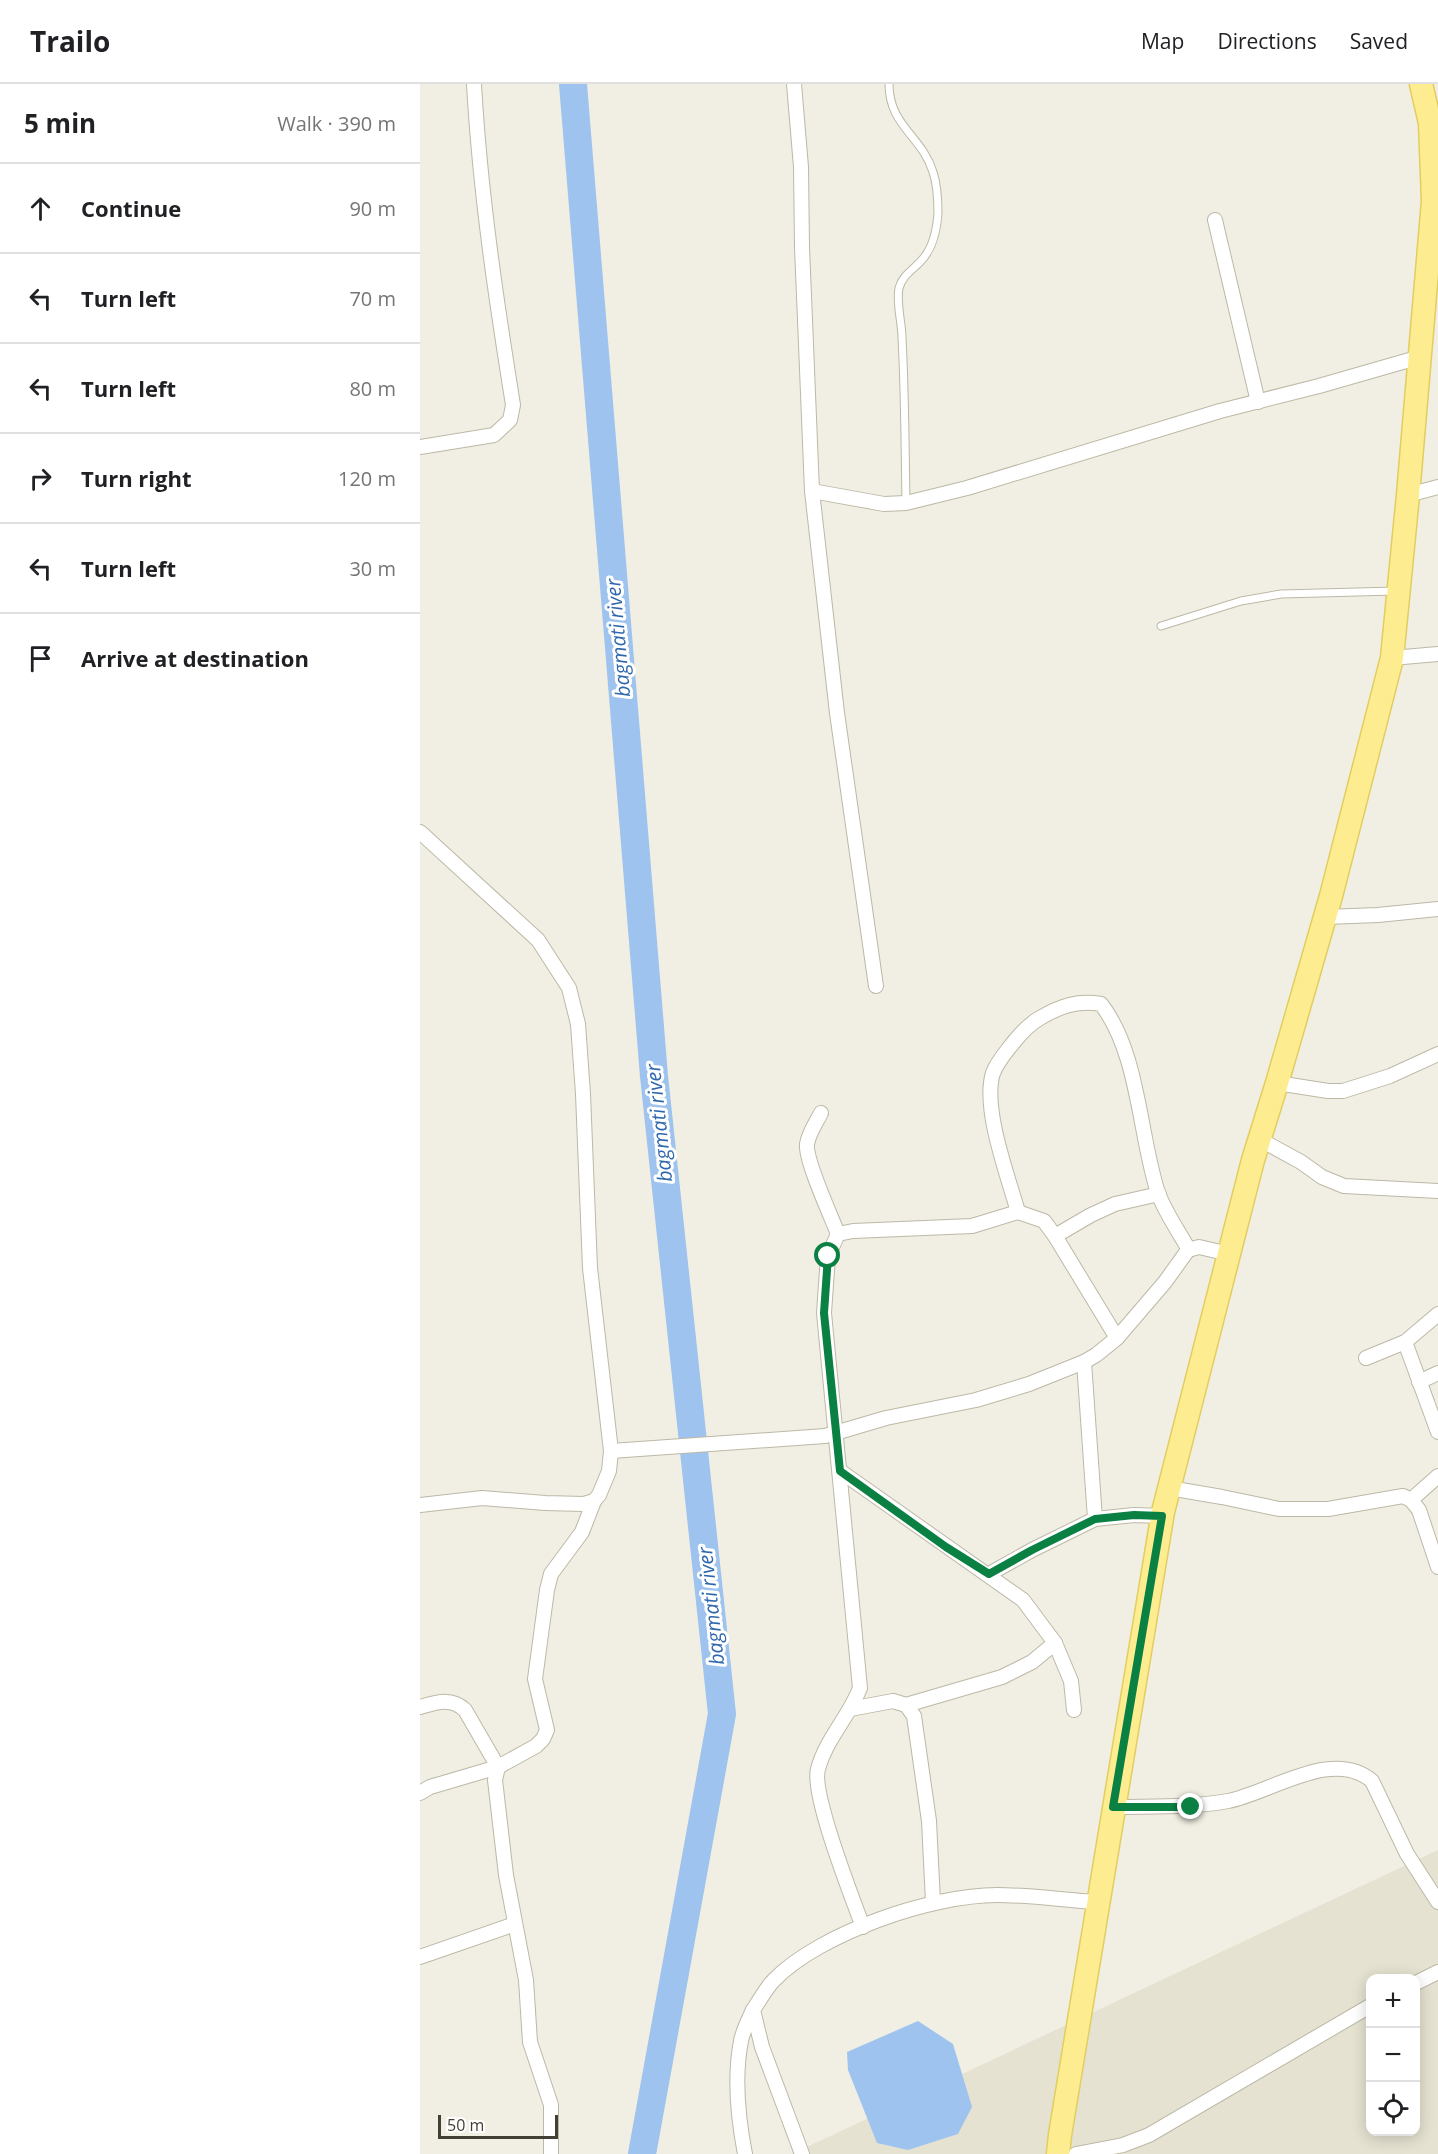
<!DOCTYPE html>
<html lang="en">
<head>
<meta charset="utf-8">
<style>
  body { margin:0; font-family:"Open Sans",sans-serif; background:#f2f2f2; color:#202124 }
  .controls { position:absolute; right:18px; bottom:18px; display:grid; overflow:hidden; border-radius:12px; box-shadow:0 3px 15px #0003 }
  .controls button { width:54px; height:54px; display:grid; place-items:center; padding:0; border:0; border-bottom:2px solid #e0e0e0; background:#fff; color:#202124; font:30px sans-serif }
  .scale { position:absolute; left:18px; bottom:15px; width:120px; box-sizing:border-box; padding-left:6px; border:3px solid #433f34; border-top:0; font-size:16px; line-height:21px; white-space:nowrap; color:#433f34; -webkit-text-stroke:4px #fff; paint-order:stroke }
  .stop { position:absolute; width:18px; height:18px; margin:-14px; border:4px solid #0b8043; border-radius:50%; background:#fff }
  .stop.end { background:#0b8043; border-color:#fff; box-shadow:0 2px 6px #0008 }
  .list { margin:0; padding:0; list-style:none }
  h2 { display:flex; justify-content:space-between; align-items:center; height:78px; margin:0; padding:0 24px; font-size:26px }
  h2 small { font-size:20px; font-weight:400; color:#757577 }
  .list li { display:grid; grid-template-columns:39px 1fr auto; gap:18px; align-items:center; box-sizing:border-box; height:90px; padding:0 24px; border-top:2px solid #e0e0e0 }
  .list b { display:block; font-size:22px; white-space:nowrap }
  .list em { font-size:20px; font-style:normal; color:#757577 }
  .icon { flex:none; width:33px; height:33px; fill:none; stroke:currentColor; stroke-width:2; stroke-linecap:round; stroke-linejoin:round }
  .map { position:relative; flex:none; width:1018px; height:2070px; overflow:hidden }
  header { display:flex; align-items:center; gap:36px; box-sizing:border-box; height:84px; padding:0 30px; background:#fff; border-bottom:2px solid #e0e0e0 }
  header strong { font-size:28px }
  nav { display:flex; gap:33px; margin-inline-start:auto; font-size:21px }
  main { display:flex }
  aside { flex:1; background:#fff }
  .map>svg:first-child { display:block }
</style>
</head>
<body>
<header>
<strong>Trailo</strong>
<nav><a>Map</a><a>Directions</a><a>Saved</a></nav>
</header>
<main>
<aside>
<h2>5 min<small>Walk · 390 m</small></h2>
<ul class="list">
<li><svg class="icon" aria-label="ahead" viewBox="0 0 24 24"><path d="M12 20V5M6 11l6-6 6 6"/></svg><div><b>Continue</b></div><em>90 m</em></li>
<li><svg class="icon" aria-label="left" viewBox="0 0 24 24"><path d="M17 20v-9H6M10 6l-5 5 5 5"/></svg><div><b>Turn left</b></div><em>70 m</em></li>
<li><svg class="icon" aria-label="left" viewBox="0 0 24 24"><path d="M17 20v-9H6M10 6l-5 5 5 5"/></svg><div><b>Turn left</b></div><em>80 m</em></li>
<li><svg class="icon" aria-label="right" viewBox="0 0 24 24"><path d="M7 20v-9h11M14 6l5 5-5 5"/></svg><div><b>Turn right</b></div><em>120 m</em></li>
<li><svg class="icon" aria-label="left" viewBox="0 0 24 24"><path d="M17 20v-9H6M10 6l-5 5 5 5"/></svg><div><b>Turn left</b></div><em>30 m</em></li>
<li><svg class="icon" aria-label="arrive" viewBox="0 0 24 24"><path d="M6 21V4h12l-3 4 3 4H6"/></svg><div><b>Arrive at destination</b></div></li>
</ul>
</aside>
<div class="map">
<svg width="1018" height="2070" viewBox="0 0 1018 2070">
  <rect width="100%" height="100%" fill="#f1efe3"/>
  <path fill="#e5e2d1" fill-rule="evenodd" d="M1018,1766v304h-646zM950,1894h46v154h-46z"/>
  <path fill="#9fc3ef" d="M498,1937l35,23 19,63 -14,27 -50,16 -31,-7 -29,-73 -1,-18z"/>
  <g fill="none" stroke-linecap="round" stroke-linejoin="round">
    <path stroke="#9fc3ef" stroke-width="28" d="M153,0l81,992 68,638 -80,440"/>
    <defs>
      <g id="service">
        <path d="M469,0c0,42 33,52 44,88 4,12 5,29 5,41 -1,15 -4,31 -13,43 -8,12 -22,17 -26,32 -3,16 3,34 3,50 3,55 3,110 4,165"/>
        <path d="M741,542l80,-25 40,-7 115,-3"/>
      </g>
      <g id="minor">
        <path d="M374,0l7,83 1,80 10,244 25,222 39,273"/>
        <path d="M795,136l43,182"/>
        <path d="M0,363l74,-12 16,-15 3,-15c-17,-106 -33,-213 -39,-321"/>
        <path d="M392,407l72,13 22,-1 61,-15 253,-77 99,-25 101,-29"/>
        <path d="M988,411l30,-8"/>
        <path d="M972,574l46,-4"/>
        <path d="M0,748l118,108 31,48 9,36 5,70 7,174 21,183 -2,20 -10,24 -5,6 -10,3 -39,-1 -63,-5 -62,7"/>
        <path d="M905,833l53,-2 60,-6"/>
        <path d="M857,999l51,8h15l47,-15 48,-22"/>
        <path d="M401,1029c-5,10 -12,19 -14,31 -2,16 24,72 31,90"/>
        <path d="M839,1055l42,23 21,15 22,9 94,5"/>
        <path d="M598,1128c-10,-36 -36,-104 -25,-139 4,-11 13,-21 20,-30 8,-10 16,-19 27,-25 20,-12 38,-18 61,-14 38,49 38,130 57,189 7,19 21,39 31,57"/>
        <path d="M635,1152l36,-21 24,-11 44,-10"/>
        <path d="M985,1258l33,90"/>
        <path d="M946,1274l39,-16 33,-28"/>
        <path d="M664,1278l11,157"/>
        <path d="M999,1298l19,-9"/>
        <path d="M191,1367l214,-15 61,-18 90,-18 53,-16 55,-22 12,-7 21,-17 48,-56 23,-32 11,-3 30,7"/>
        <path d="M420,1387l183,129 32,43 16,38 3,29"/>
        <path d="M749,1404l53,9 57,12h49l75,-13 8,4 8,10 19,57"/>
        <path d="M991,1416l27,-24"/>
        <path d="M569,1490l43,-24 63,-31 39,-4 28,1"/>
        <path d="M486,1621l96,-28 30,-15 23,-19"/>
        <path d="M0,1623c17,-5 31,-10 45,3l33,57 -68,20 -10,6"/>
        <path d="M430,1625l43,-8 13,4 8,11 15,105 4,81"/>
        <path d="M693,1723c39,-1 77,1 115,-6 42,-8 105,-54 144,-20l35,73 31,48"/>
        <path d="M443,1843c-11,-30 -52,-133 -45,-158 8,-30 31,-52 42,-81l-36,-375 4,-57 10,-22 15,-3 119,-5 46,-14 26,9 11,15 62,102"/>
        <path d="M0,1873l95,-33"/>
        <path d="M996,1899l22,-11"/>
        <path d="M131,2070v-49l-21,-63 -4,-62 -20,-105 -11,-95 3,-13 38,-21 7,-7 4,-9 -12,-51 12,-89 4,-16 31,-42 12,-31"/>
        <path d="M325,2070c-7,-36 -11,-77 -4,-113 2,-11 8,-22 12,-31"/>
        <path d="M382,2070l-40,-107 -9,-37c7,-10 13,-22 21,-30 46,-47 158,-85 223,-85 33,0 67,5 100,7"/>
        <path d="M656,2070l47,-9 26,-10 221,-129"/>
      </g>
      <path id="primary" d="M638,2070l2,-19 103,-623 90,-352 24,-77 54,-187 61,-238 16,-163 25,-294 -3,-78 -9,-39"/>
    </defs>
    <use href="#service" stroke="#bdb8a6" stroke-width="9"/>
    <use href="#minor" stroke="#bdb8a6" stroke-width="16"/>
    <use href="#primary" stroke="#e2cd61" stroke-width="25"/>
    <use href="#service" stroke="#fff" stroke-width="7"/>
    <use href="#minor" stroke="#fff" stroke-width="14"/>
    <use href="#primary" stroke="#fded90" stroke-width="22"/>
  </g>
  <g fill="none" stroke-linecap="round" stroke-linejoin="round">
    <path stroke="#0b8043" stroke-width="8" d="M408,1172l-4,57 16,158 106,76 43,27 43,-24 63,-31 39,-4 28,1 -49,291h78"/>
  </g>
  <g text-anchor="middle" stroke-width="6" stroke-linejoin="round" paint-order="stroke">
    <g font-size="20" font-style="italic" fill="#2e67ad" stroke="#fff">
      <text transform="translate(198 554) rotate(-95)" y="7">bagmati river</text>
      <text transform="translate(239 1039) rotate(-96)" y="7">bagmati river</text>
      <text transform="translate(291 1522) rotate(-96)" y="7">bagmati river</text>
    </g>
  </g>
</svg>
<div class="controls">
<button>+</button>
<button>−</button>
<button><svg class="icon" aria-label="locate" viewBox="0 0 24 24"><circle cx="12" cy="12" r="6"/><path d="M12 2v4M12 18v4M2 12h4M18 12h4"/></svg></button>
</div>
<div class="scale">50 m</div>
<div class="stop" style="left:408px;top:1172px"></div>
<div class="stop end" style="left:771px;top:1723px"></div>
</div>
</main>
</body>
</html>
